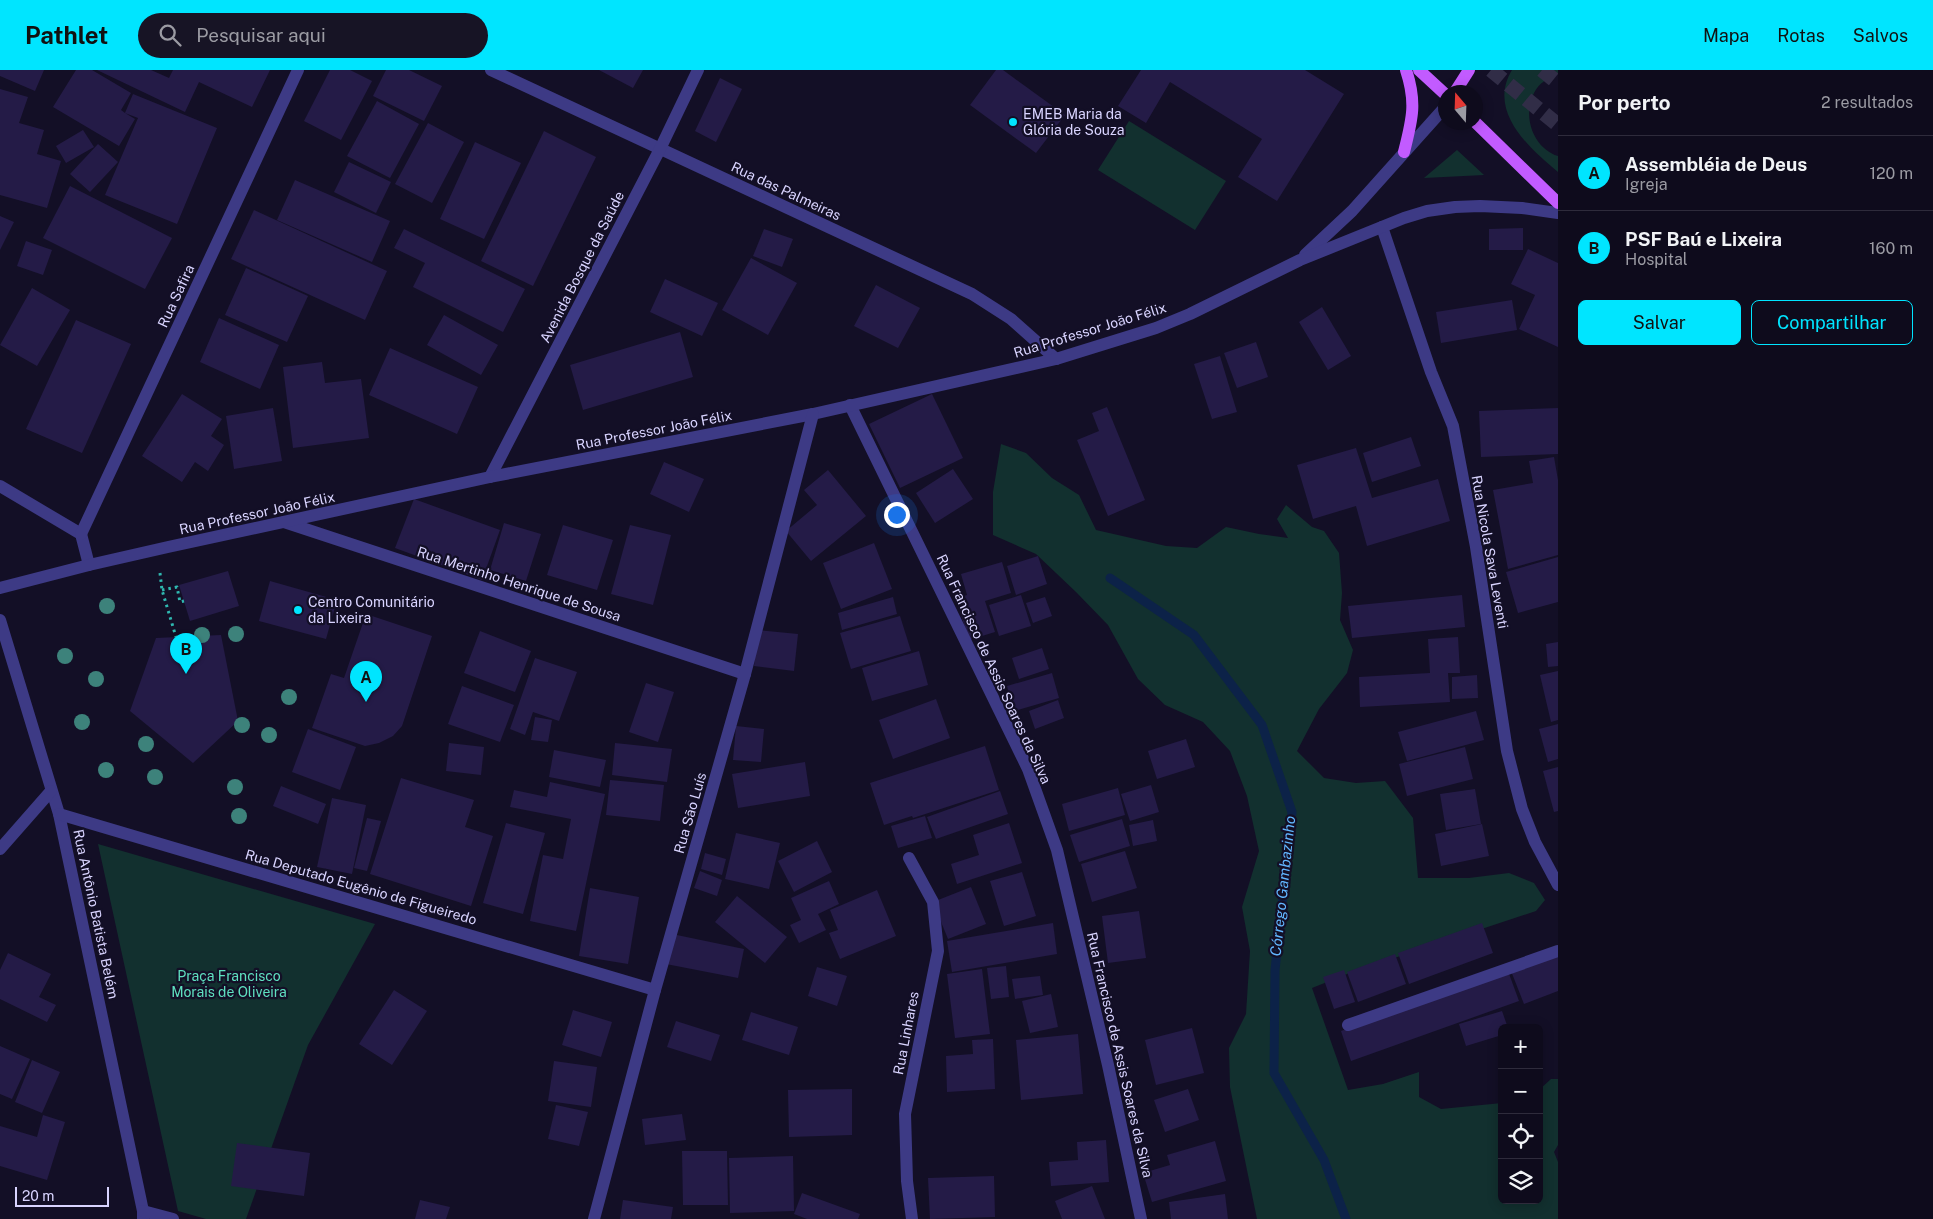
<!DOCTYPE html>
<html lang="pt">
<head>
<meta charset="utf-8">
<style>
  body { margin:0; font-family:"Public Sans",sans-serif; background:#171425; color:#f1f3f6 }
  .controls { position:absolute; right:15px; bottom:15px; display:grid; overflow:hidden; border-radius:8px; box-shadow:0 2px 12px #0003 }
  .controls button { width:45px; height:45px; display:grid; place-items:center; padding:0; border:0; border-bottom:1px solid #2e2b3b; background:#0e0b1c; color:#f1f3f6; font:25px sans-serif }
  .compass { position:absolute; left:1438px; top:15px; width:45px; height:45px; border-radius:50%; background:#0e0b1c; box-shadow:0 2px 12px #0003; rotate:341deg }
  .scale { position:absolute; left:15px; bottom:12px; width:94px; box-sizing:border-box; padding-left:5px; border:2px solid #d9d4ff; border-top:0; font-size:14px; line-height:18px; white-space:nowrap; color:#d9d4ff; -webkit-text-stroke:4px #130f26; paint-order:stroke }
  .you { position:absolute; left:896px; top:444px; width:18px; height:18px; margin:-12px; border:4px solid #fff; border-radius:50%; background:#1a73e8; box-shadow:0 0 0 8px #1a73e833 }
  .badge { display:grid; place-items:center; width:32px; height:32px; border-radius:50%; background:#00e5ff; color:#111; font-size:16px; font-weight:700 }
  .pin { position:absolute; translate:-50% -41px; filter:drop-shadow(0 1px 2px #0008) }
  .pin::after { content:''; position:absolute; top:26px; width:18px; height:15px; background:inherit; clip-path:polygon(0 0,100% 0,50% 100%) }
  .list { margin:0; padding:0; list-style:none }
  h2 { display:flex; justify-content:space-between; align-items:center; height:65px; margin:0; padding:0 20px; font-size:21px }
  h2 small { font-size:16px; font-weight:400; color:#9b9ba3 }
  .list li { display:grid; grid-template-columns:32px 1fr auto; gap:15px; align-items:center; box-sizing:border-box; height:75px; padding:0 20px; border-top:1px solid #2e2b3b }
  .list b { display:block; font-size:19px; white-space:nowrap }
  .list p { margin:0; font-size:16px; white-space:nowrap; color:#9b9ba3 }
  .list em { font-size:16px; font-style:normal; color:#9b9ba3 }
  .actions { display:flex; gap:10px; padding:15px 20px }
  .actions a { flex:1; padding:11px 0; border:1px solid #00e5ff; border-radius:8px; text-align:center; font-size:18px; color:#00e5ff }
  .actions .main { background:#00e5ff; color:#111 }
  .icon { flex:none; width:28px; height:28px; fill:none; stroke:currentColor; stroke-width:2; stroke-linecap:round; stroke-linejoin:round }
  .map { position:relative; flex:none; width:1558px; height:1149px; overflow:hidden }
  header { display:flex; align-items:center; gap:30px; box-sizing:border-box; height:70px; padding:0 25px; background:#00e5ff; color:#111 }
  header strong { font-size:24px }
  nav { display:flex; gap:28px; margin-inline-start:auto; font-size:18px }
  .search { width:350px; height:45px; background:#171425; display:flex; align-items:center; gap:12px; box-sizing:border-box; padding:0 18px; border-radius:28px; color:#9b9ba3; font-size:19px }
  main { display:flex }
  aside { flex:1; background:#0e0b1c }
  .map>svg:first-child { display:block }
</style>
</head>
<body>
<header>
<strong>Pathlet</strong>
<div class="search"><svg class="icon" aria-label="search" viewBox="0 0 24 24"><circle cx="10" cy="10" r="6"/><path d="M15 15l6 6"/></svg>Pesquisar aqui</div>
<nav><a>Mapa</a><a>Rotas</a><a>Salvos</a></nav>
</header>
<main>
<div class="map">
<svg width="1558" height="1149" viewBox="0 0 1558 1149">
  <rect width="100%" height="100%" fill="#130f26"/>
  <g fill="#12302f">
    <path d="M1512,0h46v3c-10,5 -19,10 -24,20 -12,23 -1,55 24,63v16c-29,-24 -71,-61 -46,-102z"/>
    <path d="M1129,51l97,60 -31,49 -97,-60z"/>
    <path d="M1457,80l27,25 -60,3z"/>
    <path d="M1001,374l25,9 26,25 27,17 17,35 70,16 31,2 29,-21 33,7 29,4 -11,-19 9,-14 26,22 12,4 15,22 3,40 -2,27 13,30 -6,23 -28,36 -22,42 27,27 32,5 29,-2 28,37 5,60h51l40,-5 25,10 11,17 -9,11 -184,61 -40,16 36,102 35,-6 36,-12v25l22,12 61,-6v97h37v-110l12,-11h7v66l-4,7 4,10v57h-301l-27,-132 -1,-39 17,-34 4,-63 -8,-44 17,-56 -12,-55 -17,-45 -27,-29 -38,-17 -27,-26 -30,-54 -32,-33 -40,-38 -43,-19v-43z"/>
    <path d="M98,774l277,80 -67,121 -62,174h-40l-28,-8z"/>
  </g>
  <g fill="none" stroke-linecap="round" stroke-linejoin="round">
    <path stroke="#0c2248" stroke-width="9" d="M1110,508l84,57 68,90 30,87 -17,158 -1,103 50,87 22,59"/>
  </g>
  <g fill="#241b47">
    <path d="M0,0h44l-9,21 -35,-15z"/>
    <path d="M76,0h16l39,23 -10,17 4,3 8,-19 84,34 -40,96 -72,-29 33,-77 -13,-5 10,6 -16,27 -66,-39z"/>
    <path d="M97,0h54l18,8 4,-8h97l-18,37 -53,-25 -14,30z"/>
    <path d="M330,0h20l22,11 -31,59 -37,-19z"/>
    <path d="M386,0h23l33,16 -18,35 -51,-25z"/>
    <path d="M599,0h44l-10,18z"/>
    <path d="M996,0h7l62,45 -29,38 -66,-48z"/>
    <path d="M1141,0h164l39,24 -67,107 -39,-24 24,-38 -92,-57 -24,41 -28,-17z"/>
    <path d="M720,8l22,11 -26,53 -21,-11z"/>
    <path d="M0,19l28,8 -9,26 25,7 -7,24 24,7 -14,47 -47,-13z"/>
    <path d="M377,31l42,23 -29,54 -43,-22z"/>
    <path d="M428,53l36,19 -32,61 -37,-19z"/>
    <path d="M83,60l11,17 -28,16 -10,-17z"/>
    <path d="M544,61l52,26 -63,129 -52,-25z"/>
    <path d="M475,72l46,21 -37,76 -44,-20z"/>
    <path d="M98,74l20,18 -28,30 -20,-18z"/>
    <path d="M349,92l42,20 -15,31 -42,-21z"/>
    <path d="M295,110l95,41 -18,41 -95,-42z"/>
    <path d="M70,116l102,52 -27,51 -102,-51z"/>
    <path d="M254,140l133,61 -22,49 -134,-61z"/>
    <path d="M0,146l14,6 -14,28z"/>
    <path d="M1523,158v22h-34v-21z"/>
    <path d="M404,159l121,60 -22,43 -90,-45 12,-24 -31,-15z"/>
    <path d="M764,159l29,10 -11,28 -29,-11z"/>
    <path d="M26,171l26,9 -9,25 -26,-9z"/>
    <path d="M1528,179l30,14v84l-39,-18 16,-34 -24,-11z"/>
    <path d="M751,188l46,25 -29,52 -46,-25z"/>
    <path d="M246,198l62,28 -21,46 -62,-27z"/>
    <path d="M665,209l53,24 -16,33 -52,-24z"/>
    <path d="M876,215l44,23 -22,40 -44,-22z"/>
    <path d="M32,218l38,22 -33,56 -37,-21z"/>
    <path d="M1512,230l5,30 -76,13 -5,-31z"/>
    <path d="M1322,237l29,49 -23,14 -29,-48z"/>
    <path d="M444,245l54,30 -17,30 -54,-30z"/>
    <path d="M219,248l60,27 -19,44 -60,-27z"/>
    <path d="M76,250l55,24 -49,109 -56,-24z"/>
    <path d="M680,262l13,45 -110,33 -13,-45z"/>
    <path d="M1256,272l12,35 -31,11 -13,-35z"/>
    <path d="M390,278l88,39 -21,47 -88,-39z"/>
    <path d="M1220,286l17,56 -25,7 -18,-55z"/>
    <path d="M322,292l3,21 36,-4 8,59 -76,10 -10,-81z"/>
    <path d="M182,324l40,25 -11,17 13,9 -16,26 -13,-9 -13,20 -40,-26z"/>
    <path d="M932,324l31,64 -63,30 -31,-64z"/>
    <path d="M1107,337l38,93 -37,16 -31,-76 22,-9 -7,-18z"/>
    <path d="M273,338l9,53 -48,8 -8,-53z"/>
    <path d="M1558,338v46l-77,3 -2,-46z"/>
    <path d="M1411,367l10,29 -49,16 -9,-29z"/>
    <path d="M1356,378l16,50 66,-19 12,42 -83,25 -11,-40 -43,13 -16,-54z"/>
    <path d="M1554,387l4,23v75l-50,14 -15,-79 40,-7 -4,-22z"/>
    <path d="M664,392l40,17 -15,33 -39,-18z"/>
    <path d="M953,399l20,30 -38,24 -19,-30z"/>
    <path d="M828,400l38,46 -55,45 -25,-30 31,-26 -13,-15z"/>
    <path d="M414,429l86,31 -18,50 -87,-32z"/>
    <path d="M504,453l37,11 -15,47 -36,-11z"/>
    <path d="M563,455l50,15 -16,50 -50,-15z"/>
    <path d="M630,455l41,10 -18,70 -42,-11z"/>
    <path d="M874,473l18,46 -51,20 -18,-46z"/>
    <path d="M1038,486l9,28 -31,11 -9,-29z"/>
    <path d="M1558,487v45l-40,11 -12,-41z"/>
    <path d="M1002,492l9,31 -26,8 10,31 -26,8 -13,-41 11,-4 -6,-21z"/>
    <path d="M228,501l11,35 -49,15 -11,-36z"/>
    <path d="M270,511l67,19 -11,39 -67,-18z"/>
    <path d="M1021,525l10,31 -32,10 -10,-31z"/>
    <path d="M1462,525l3,32 -113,11 -4,-32z"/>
    <path d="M893,527l4,17 -55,16 -4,-17z"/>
    <path d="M1045,527l7,19 -19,7 -7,-20z"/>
    <path d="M366,544l66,22 -30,90 -9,10 -14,7 -14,3 -53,-18 19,-54 13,4z"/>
    <path d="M900,546l11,35 -60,18 -11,-36z"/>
    <path d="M758,560l40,4 -4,37 -40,-5z"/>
    <path d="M480,561l51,20 -16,41 -51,-19z"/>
    <path d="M221,565l17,86 -45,42 -63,-52 26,-73z"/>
    <path d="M1458,567l2,36h-12l2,29 -90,5 -1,-30 71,-4 -2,-34z"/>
    <path d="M1558,572v24l-10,1 -2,-23z"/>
    <path d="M1042,578l7,21 -30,10 -7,-21z"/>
    <path d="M919,581l9,34 -56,16 -10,-33z"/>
    <path d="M535,588l42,14 -18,49 -26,-9 -8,23 -15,-6z"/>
    <path d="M1558,601v49l-7,2 -11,-47z"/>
    <path d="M1052,603l7,25 -45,13 -7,-25z"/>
    <path d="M1477,605l1,23 -26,1v-22z"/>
    <path d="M646,613l28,9 -16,50 -29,-10z"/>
    <path d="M462,616l52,19 -14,37 -52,-18z"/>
    <path d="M936,629l14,39 -57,21 -14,-39z"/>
    <path d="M1058,630l6,18 -29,11 -6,-18z"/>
    <path d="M1476,641l8,29 -77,21 -9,-29z"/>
    <path d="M535,647l17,3 -4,22 -17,-2z"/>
    <path d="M1558,654v35l-10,3 -9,-33z"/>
    <path d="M736,656l28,3 -3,33 -28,-2z"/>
    <path d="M308,659l48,18 -16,43 -48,-18z"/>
    <path d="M1186,669l9,28 -38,12 -9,-28z"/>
    <path d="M449,673l35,4 -3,28 -35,-4z"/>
    <path d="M615,673l57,6 -5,33 -55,-7z"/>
    <path d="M985,676l14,44 -86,28 -1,-2 -28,9 -14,-42z"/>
    <path d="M1465,677l8,32 -66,17 -8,-32z"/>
    <path d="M554,680l52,10 -6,27 -51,-10z"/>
    <path d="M805,692l5,34 -72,12 -6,-34z"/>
    <path d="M1558,697v44l-4,1 -11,-41z"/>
    <path d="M401,708l73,22 -9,27 28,9 -22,70 -101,-32z"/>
    <path d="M610,710l54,5 -4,36 -54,-6z"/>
    <path d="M550,712l55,12 -29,137 -46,-10 13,-66 20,4 8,-40 -61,-12 4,-17 33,7z"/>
    <path d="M1151,715l8,27 -29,9 -9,-27z"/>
    <path d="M281,716l45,18 -8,20 -45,-18z"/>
    <path d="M1118,718l7,27 -56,16 -7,-27z"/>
    <path d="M1475,719l6,35 -35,6 -6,-36z"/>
    <path d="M1000,721l8,23 -72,25 -9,-22z"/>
    <path d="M332,728l34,7 -14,69 -35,-7z"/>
    <path d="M925,746l7,22 -34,10 -7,-22z"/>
    <path d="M367,748l14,3 -14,50 -13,-3z"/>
    <path d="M1122,749l8,27 -51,16 -9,-27z"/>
    <path d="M1153,750l4,21 -24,5 -4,-21z"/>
    <path d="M506,753l39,10 -22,81 -40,-11z"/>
    <path d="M1009,753l13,40 -65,21 -6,-20 28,-9 -6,-20z"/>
    <path d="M1482,754l7,32 -48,10 -6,-32z"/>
    <path d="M736,763l44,10 -11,46 -44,-10z"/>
    <path d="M817,771l15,31 -38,20 -16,-31z"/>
    <path d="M1125,781l12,37 -45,14 -11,-38z"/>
    <path d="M705,783l21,6 -4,16 -21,-6z"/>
    <path d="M700,801l22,9 -5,16 -23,-8z"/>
    <path d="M1022,802l14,44 -32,10 -14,-45z"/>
    <path d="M829,811l10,23 -21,10 8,16 -27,13 -9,-18 11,-5 -10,-22z"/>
    <path d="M971,817l15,37 -38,15 -15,-37z"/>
    <path d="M590,818l49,9 -11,67 -49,-8z"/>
    <path d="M877,820l19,46 -56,23 -11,-26 9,-3 -8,-20z"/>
    <path d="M737,826l50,41 -22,26 -50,-41z"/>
    <path d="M1139,841l7,47 -38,5 -6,-47z"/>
    <path d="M1053,853l4,31 -105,18 -5,-31z"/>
    <path d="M1482,853l11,30 -84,31 -11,-31z"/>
    <path d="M672,864l72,15 -6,29 -72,-14z"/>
    <path d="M8,883l43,21 -12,23 17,8 -9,17 -47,-23v-29z"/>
    <path d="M1395,884l11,30 -48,18 -11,-30z"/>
    <path d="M1558,884v37l-34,13 -13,-33z"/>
    <path d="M1006,896l3,31 -18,2 -4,-31z"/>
    <path d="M817,897l30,9 -10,30 -29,-10z"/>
    <path d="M982,899l8,65 -35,4 -8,-64z"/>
    <path d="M1344,900l11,32 -21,7 -11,-32z"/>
    <path d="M1508,901l11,30 -168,60 -10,-30z"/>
    <path d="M1040,906l3,19 -28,4 -3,-20z"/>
    <path d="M394,920l33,21 -35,54 -33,-21z"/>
    <path d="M1051,924l7,33 -28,6 -8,-32z"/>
    <path d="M573,940l39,12 -11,35 -39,-12z"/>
    <path d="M1502,941l6,17h-6v7l-36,11 -7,-22z"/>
    <path d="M751,942l47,15 -9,28 -47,-15z"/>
    <path d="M676,951l44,14 -9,26 -44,-14z"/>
    <path d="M1192,958l12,45 -48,12 -11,-45z"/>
    <path d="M1078,964l5,60 -62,6 -5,-60z"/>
    <path d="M993,969l2,50 -48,3 -1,-36 27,-2 -1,-14z"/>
    <path d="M0,976l30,13 -18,40 -12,-5z"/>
    <path d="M32,990l28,12 -18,41 -27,-11z"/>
    <path d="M554,991l43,6 -6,40 -43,-6z"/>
    <path d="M852,1019v46l-63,2 -1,-47z"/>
    <path d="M1188,1019l11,31 -34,12 -11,-32z"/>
    <path d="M556,1035l32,7 -9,34 -31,-7z"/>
    <path d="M682,1044l4,26 -41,5 -3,-26z"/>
    <path d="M43,1045l22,7 -18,58 -47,-14v-40l37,11z"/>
    <path d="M1106,1070l3,42 -58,4 -2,-24 29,-2 -1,-18z"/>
    <path d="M1215,1071l11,40 -74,21 -9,-29 27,-8 -3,-10z"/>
    <path d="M237,1073l73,10 -6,43 -73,-10z"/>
    <path d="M682,1081h45l1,54h-45z"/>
    <path d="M793,1086l1,55 -64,2 -1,-55z"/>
    <path d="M994,1106l1,41 -65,2 -2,-41z"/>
    <path d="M1092,1116l13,33h-43l-7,-18z"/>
    <path d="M802,1123l58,21 -2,5h-51l-13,-5z"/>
    <path d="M1225,1124l3,25h-57l-2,-17z"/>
    <path d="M420,1130l30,7 -4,12h-31z"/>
    <path d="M623,1130l50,7 -2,12h-51z"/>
  </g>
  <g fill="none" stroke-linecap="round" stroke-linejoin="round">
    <g stroke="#312d47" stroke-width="15" stroke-dasharray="15 8" stroke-linecap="butt">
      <path d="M1491,0l67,55"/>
      <path d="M1542,0l16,13"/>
    </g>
    <g stroke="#2fb8b0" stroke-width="3" stroke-dasharray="2.5 4" stroke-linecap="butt">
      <path d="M160,503l2,17 14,47"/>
      <path d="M162,520l15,-3 3,15 4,-1"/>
    </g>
    <g stroke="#3d3a85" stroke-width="12">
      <path d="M491,0l481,224 39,25 45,40"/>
      <path d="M1382,157l49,145 22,54 23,121 31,204 15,58 13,33 23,43"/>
      <path d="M1305,185l47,-44 94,-105"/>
      <path d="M850,335l178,364 29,81 51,215 33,154"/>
      <path d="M490,407l170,-328 38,-79"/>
      <path d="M0,416l81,48 8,31"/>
      <path d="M284,452l461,152"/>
      <path d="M81,464l217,-464"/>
      <path d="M0,518l89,-23 79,-18 322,-70 323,-63 243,-55 100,-31 34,-14 110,-54 104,-42 23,-7 28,-4 25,-1 42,2 36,5"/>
      <path d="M0,550l59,194 84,397v8"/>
      <path d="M59,744l596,176"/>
      <path d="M0,779l51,-58"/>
      <path d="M909,788l24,44 5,49 -33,163 2,67 5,38"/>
      <path d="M1348,955l210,-74"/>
      <path d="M143,1141l30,8"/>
      <path d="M594,1149l61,-229 90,-316 68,-260"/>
    </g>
    <g stroke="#c25bff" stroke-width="12">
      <path d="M1419,0l27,25"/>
      <path d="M1455,22l14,-22"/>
      <path d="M1475,52l83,81"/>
      <path d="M1404,82c8,-32 13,-49 2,-82"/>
    </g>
  </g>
  <g fill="#3d827b">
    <circle cx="107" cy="536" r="8"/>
    <circle cx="236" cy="564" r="8"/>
    <circle cx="202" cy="565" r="8"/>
    <circle cx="65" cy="586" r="8"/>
    <circle cx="96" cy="609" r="8"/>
    <circle cx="289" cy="627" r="8"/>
    <circle cx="82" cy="652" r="8"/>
    <circle cx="242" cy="655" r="8"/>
    <circle cx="269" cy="665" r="8"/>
    <circle cx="146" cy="674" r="8"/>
    <circle cx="106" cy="700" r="8"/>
    <circle cx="155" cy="707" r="8"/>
    <circle cx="235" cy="717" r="8"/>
    <circle cx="239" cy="746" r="8"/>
  </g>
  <g fill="#00e5ff" stroke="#130f26" stroke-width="2">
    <circle cx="1013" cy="52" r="5"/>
    <circle cx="298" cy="540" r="5"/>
  </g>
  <g text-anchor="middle" stroke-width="4.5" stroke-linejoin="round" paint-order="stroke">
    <g font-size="14" fill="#d9d4ff" stroke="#130f26" text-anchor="start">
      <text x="1023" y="49">EMEB Maria da<tspan x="1023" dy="16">Glória de Souza</tspan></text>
      <text x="308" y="537">Centro Comunitário<tspan x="308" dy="16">da Lixeira</tspan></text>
    </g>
    <g font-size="14" fill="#d9d4ff" stroke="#130f26">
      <text transform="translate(786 121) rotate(25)" y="5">Rua das Palmeiras</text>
      <text transform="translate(582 197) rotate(-63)" y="5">Avenida Bosque da Saúde</text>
      <text transform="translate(176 226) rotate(-65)" y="5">Rua Safira</text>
      <text transform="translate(1090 260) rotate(-17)" y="5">Rua Professor João Félix</text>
      <text transform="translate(654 360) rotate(-11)" y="5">Rua Professor João Félix</text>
      <text transform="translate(257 443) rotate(-12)" y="5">Rua Professor João Félix</text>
      <text transform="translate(1490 482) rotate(80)" y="5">Rua Nicola Sava Leventi</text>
      <text transform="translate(519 514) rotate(18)" y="5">Rua Mertinho Henrique de Sousa</text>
      <text transform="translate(994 599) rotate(65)" y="5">Rua Francisco de Assis Soares da Silva</text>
      <text transform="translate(690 743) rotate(-74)" y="5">Rua São Luís</text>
      <text transform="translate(361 817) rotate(16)" y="5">Rua Deputado Eugênio de Figueiredo</text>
      <text transform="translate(96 844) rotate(78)" y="5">Rua Antônio Batista Belém</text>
      <text transform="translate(906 963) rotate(-79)" y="5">Rua Linhares</text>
      <text transform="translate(1120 985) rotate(77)" y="5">Rua Francisco de Assis Soares da Silva</text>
    </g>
    <g font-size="14" fill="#5fe0c0" stroke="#130f26">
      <text x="229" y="911">Praça Francisco<tspan x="229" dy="16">Morais de Oliveira</tspan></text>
    </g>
    <g font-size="15" font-style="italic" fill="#62b6ff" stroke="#130f26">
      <text transform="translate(1283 816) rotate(-84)" y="5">Córrego Gambazinho</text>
    </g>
  </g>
</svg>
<div class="controls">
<button>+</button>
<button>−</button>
<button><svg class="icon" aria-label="locate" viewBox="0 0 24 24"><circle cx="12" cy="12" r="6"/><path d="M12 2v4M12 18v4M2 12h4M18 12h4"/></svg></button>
<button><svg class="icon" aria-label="layers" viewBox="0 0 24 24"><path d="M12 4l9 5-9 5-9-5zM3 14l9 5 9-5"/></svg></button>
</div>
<svg class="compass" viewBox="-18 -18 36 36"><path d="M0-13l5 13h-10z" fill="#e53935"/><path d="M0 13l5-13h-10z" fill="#9b9ba3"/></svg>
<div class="scale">20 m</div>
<div class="you"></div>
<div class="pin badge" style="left:366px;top:632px">A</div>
<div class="pin badge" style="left:186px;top:604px">B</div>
</div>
<aside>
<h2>Por perto<small>2 resultados</small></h2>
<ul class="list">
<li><span class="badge">A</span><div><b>Assembléia de Deus</b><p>Igreja</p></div><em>120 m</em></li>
<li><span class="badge">B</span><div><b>PSF Baú e Lixeira</b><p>Hospital</p></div><em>160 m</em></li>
</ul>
<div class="actions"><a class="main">Salvar</a><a>Compartilhar</a></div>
</aside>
</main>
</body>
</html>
